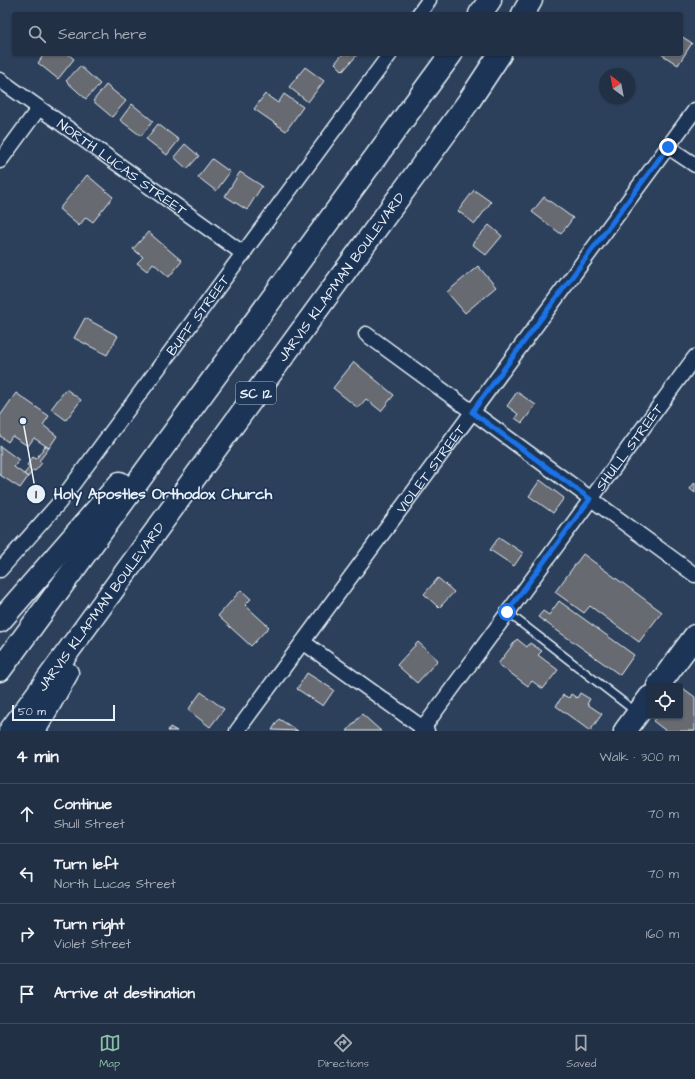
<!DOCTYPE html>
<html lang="en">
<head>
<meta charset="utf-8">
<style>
  body { margin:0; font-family:"Architects Daughter",sans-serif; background:#29384c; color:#f1f3f6 }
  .controls { position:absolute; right:12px; bottom:12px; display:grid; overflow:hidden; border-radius:4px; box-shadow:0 1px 3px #0004 }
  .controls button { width:36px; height:36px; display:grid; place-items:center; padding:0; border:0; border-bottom:1px solid #3e4b5e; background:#213045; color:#f1f3f6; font:20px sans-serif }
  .compass { position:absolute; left:599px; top:68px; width:36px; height:36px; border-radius:50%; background:#213045; box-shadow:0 1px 3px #0004; rotate:328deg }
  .scale { position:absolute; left:12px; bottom:10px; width:103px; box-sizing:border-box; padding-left:4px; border:2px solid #e8f1f8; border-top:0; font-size:11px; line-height:14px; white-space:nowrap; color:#e8f1f8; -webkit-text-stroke:3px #1d3557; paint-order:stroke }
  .stop { position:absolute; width:12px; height:12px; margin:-9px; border:3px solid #1a73e8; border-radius:50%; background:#fff }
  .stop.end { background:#1a73e8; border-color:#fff; box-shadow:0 1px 4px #0008 }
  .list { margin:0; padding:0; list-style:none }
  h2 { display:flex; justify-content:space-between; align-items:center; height:52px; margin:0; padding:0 16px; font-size:17px }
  h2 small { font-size:13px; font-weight:400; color:#a2a9b3 }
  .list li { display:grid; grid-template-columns:26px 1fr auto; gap:12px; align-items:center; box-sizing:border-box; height:60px; padding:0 16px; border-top:1px solid #3e4b5e }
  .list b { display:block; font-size:15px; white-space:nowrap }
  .list p { margin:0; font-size:13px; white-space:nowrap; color:#a2a9b3 }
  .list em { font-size:13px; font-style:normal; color:#a2a9b3 }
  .icon { flex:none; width:22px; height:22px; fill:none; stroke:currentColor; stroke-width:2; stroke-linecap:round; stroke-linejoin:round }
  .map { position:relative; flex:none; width:695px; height:731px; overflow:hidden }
  .search { position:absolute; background:#213045; box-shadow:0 1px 3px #0004; left:12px; right:12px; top:12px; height:44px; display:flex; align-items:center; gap:10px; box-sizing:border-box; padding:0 14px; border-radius:4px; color:#a2a9b3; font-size:15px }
  .sheet { height:292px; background:#213045 }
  nav { display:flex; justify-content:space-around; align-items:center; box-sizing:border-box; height:56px; border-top:1px solid #3e4b5e; background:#213045; font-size:11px; color:#a2a9b3 }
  nav a { display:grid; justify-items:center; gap:2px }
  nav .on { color:#8abfa5 }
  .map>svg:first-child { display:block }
</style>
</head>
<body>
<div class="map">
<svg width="695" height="731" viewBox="0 0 695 731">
  <rect width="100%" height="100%" fill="#2c405c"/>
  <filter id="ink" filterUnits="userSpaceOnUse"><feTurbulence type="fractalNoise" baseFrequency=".025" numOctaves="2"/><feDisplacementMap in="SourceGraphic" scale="8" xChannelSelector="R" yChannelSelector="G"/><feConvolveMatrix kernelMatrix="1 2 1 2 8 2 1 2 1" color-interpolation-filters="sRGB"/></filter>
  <g filter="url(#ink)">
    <g fill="#686a71" stroke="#e8f1f8">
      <path d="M681,36l11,7 -14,22 -17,-11h20z"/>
      <path d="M44,54h24l6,5 -16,20 -20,-16z"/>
      <path d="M343,54h15l-15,17 -8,-8z"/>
      <path d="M80,66l20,18 -14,15 -20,-18z"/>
      <path d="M305,67l19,14 -16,21 -19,-15z"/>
      <path d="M106,85l20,16 -14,16 -19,-16z"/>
      <path d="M265,94l13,9 6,-9 19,13 -17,24 -32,-22z"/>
      <path d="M132,104l21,17 -12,15 -21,-16z"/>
      <path d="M158,124l21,16 -12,15 -21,-16z"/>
      <path d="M185,144l14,12 -12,13 -13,-12z"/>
      <path d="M212,159l18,13 -14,19 -18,-14z"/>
      <path d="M240,172l22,14 -15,24 -22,-14z"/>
      <path d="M87,175l26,22 -20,25 -7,-5 -7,9 -20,-17z"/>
      <path d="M474,190l17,12 -16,22 -17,-13z"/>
      <path d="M544,197l29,21 -12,16 -29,-22z"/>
      <path d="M489,225l13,11 -16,19 -14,-11z"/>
      <path d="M148,232l34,29 -13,16 -16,-14 -6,8 -10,-8 6,-6 -10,-8z"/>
      <path d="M478,266l18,21 -31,26 -18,-21z"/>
      <path d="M85,318l33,18 -11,19 -33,-17z"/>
      <path d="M354,362l40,33 -13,16 -15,-12 -8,9 -25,-20z"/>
      <path d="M66,389l15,11 -15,20 -15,-11z"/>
      <path d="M517,392l19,13 -14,18 -7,-5 3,-4 -11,-8z"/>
      <path d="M16,393l33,23 -6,9 14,11 -8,12 -15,-10 -6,8 -16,-10 -4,6 -8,-6v-20z"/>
      <path d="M0,446l19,14 -5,7 14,10 -8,11 -20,-13z"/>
      <path d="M45,446l4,2 -10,13 3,2 -7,8 -2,-1 -5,7 -4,-3 6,-7 -3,-2 6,-8 3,2z"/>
      <path d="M540,480l24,18 -11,15 -24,-17z"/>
      <path d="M695,482v11l-5,-4z"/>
      <path d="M499,537l24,16 -9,13 -24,-16z"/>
      <path d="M583,554l79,58 -23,30 -49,-36 -6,7 -29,-21z"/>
      <path d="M438,578l16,14 -15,16 -15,-14z"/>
      <path d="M241,590l10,9 -6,6 24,22 -18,19 -33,-30z"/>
      <path d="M559,601l75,54 -14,20 -82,-58 5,-6 6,4z"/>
      <path d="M517,639l10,8 3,-4 12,8 -4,4 20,15 -15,19 -11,-8 -4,5 -30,-22z"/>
      <path d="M418,642l20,18 -21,23 -20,-18z"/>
      <path d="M307,673l27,17 -11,16 -26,-17z"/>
      <path d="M680,686l15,11v34h-29l-13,-10 4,-5h23z"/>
      <path d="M201,692l23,17 -14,18 -22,-17z"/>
      <path d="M580,693l10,6 -3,5 15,10 -12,17 -34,-25 7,-11 6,3 2,-4 6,4z"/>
      <path d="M362,714l19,17h-34z"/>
      <path d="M279,719l19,12 -26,-1z"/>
      <path d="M170,727l7,4h-9z"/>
    </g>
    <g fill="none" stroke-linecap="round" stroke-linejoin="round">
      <defs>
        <path id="lane" d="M507,612l129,100"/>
        <g id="street">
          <path d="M419,14l10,-14"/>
          <path id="s1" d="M0,80l244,174"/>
          <path d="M668,147l27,18"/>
          <path d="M0,161l39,-53"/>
          <path d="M366,334l329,241"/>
          <path id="s2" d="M0,570l59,-67 331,-449"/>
          <path d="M303,642l124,89"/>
          <path id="s3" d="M237,731l458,-621"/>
          <path id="s4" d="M421,731l274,-374"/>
        </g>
        <g id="primary">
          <path d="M658,686l37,-50"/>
          <path d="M625,731l25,-34"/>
        </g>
        <g id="highway">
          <path d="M480,14l10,-14"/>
          <path d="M523,14l8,-14"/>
          <path d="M0,621l120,-138"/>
          <path d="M0,670l451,-616"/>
          <path id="s5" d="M10,731l459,-630 31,-47"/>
          <path d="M34,731l33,-58"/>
        </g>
      </defs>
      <use href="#lane" stroke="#e8f1f8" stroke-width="10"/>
      <use href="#street" stroke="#e8f1f8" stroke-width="17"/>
      <use href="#primary" stroke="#e8f1f8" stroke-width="25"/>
      <use href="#highway" stroke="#e8f1f8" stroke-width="25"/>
      <use href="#lane" stroke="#1d3557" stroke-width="7"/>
      <use href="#street" stroke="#1d3557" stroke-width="14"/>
      <use href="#primary" stroke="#1d3557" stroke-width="22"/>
      <use href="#highway" stroke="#1d3557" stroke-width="22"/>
    </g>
  </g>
  <g fill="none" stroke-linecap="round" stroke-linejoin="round" filter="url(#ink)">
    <path stroke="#1a73e8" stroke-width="5" d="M507,612l83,-113 -118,-87 196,-265"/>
  </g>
  <g text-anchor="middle" stroke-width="3.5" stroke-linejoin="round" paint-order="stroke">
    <rect fill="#1d3557" stroke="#abb9c8" stroke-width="1" x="236" y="382" width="40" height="22" rx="3"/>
    <g font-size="13" font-weight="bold" fill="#e8f1f8">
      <text x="256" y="398">SC 12</text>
    </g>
    <g font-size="14" fill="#e8f1f8" stroke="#1d3557">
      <text dy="5" stroke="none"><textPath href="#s1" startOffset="150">NORTH LUCAS STREET</textPath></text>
      <text dy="5" stroke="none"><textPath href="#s5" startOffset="562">JARVIS KLAPMAN BOULEVARD</textPath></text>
      <text dy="5" stroke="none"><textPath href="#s2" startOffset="323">BUFF STREET</textPath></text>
      <text dy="5" stroke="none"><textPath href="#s4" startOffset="352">SHULL STREET</textPath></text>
      <text dy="5" stroke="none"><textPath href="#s3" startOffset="326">VIOLET STREET</textPath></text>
      <text dy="5" stroke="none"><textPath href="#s5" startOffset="154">JARVIS KLAPMAN BOULEVARD</textPath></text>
    </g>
  </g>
  <path fill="none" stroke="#e8f1f8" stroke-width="1.5" d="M23 421L36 494"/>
  <g fill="#e8f1f8" stroke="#1d3557" stroke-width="1.5">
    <circle cx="23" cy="421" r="4"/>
    <circle cx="36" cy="494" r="10"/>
  </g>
  <g font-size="12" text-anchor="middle" font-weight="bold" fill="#111">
    <text x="36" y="498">1</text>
  </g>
  <g font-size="15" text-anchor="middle" font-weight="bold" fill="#e8f1f8" stroke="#1d3557" stroke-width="3.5" stroke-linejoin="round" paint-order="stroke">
    <text x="163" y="499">Holy Apostles Orthodox Church</text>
  </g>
</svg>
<div class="controls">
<button><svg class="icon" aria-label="locate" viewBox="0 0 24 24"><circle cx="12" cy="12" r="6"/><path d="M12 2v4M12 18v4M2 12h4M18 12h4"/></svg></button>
</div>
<svg class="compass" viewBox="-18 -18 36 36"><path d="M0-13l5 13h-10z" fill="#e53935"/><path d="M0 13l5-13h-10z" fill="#a2a9b3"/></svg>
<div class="scale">50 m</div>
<div class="stop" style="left:507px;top:612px"></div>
<div class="stop end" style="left:668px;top:147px"></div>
<div class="search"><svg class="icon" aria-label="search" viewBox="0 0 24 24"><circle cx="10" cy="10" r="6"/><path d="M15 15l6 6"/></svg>Search here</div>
</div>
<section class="sheet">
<h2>4 min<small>Walk · 300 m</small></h2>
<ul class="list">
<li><svg class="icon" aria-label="ahead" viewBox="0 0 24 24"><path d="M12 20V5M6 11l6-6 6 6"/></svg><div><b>Continue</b><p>Shull Street</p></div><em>70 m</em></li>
<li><svg class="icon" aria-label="left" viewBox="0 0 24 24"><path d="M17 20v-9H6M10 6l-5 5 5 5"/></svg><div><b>Turn left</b><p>North Lucas Street</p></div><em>70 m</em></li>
<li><svg class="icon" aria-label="right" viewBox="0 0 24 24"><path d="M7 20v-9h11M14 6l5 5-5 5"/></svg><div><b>Turn right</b><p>Violet Street</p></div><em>160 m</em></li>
<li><svg class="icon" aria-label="arrive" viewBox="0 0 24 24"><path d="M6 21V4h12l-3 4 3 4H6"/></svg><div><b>Arrive at destination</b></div></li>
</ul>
</section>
<nav>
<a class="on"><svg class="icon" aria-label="map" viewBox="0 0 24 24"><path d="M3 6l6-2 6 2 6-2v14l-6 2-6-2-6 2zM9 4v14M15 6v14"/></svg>Map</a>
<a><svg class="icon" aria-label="directions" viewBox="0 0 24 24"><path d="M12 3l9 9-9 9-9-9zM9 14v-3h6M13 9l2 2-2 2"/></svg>Directions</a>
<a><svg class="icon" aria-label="saved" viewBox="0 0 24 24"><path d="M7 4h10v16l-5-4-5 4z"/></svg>Saved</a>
</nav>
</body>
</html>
